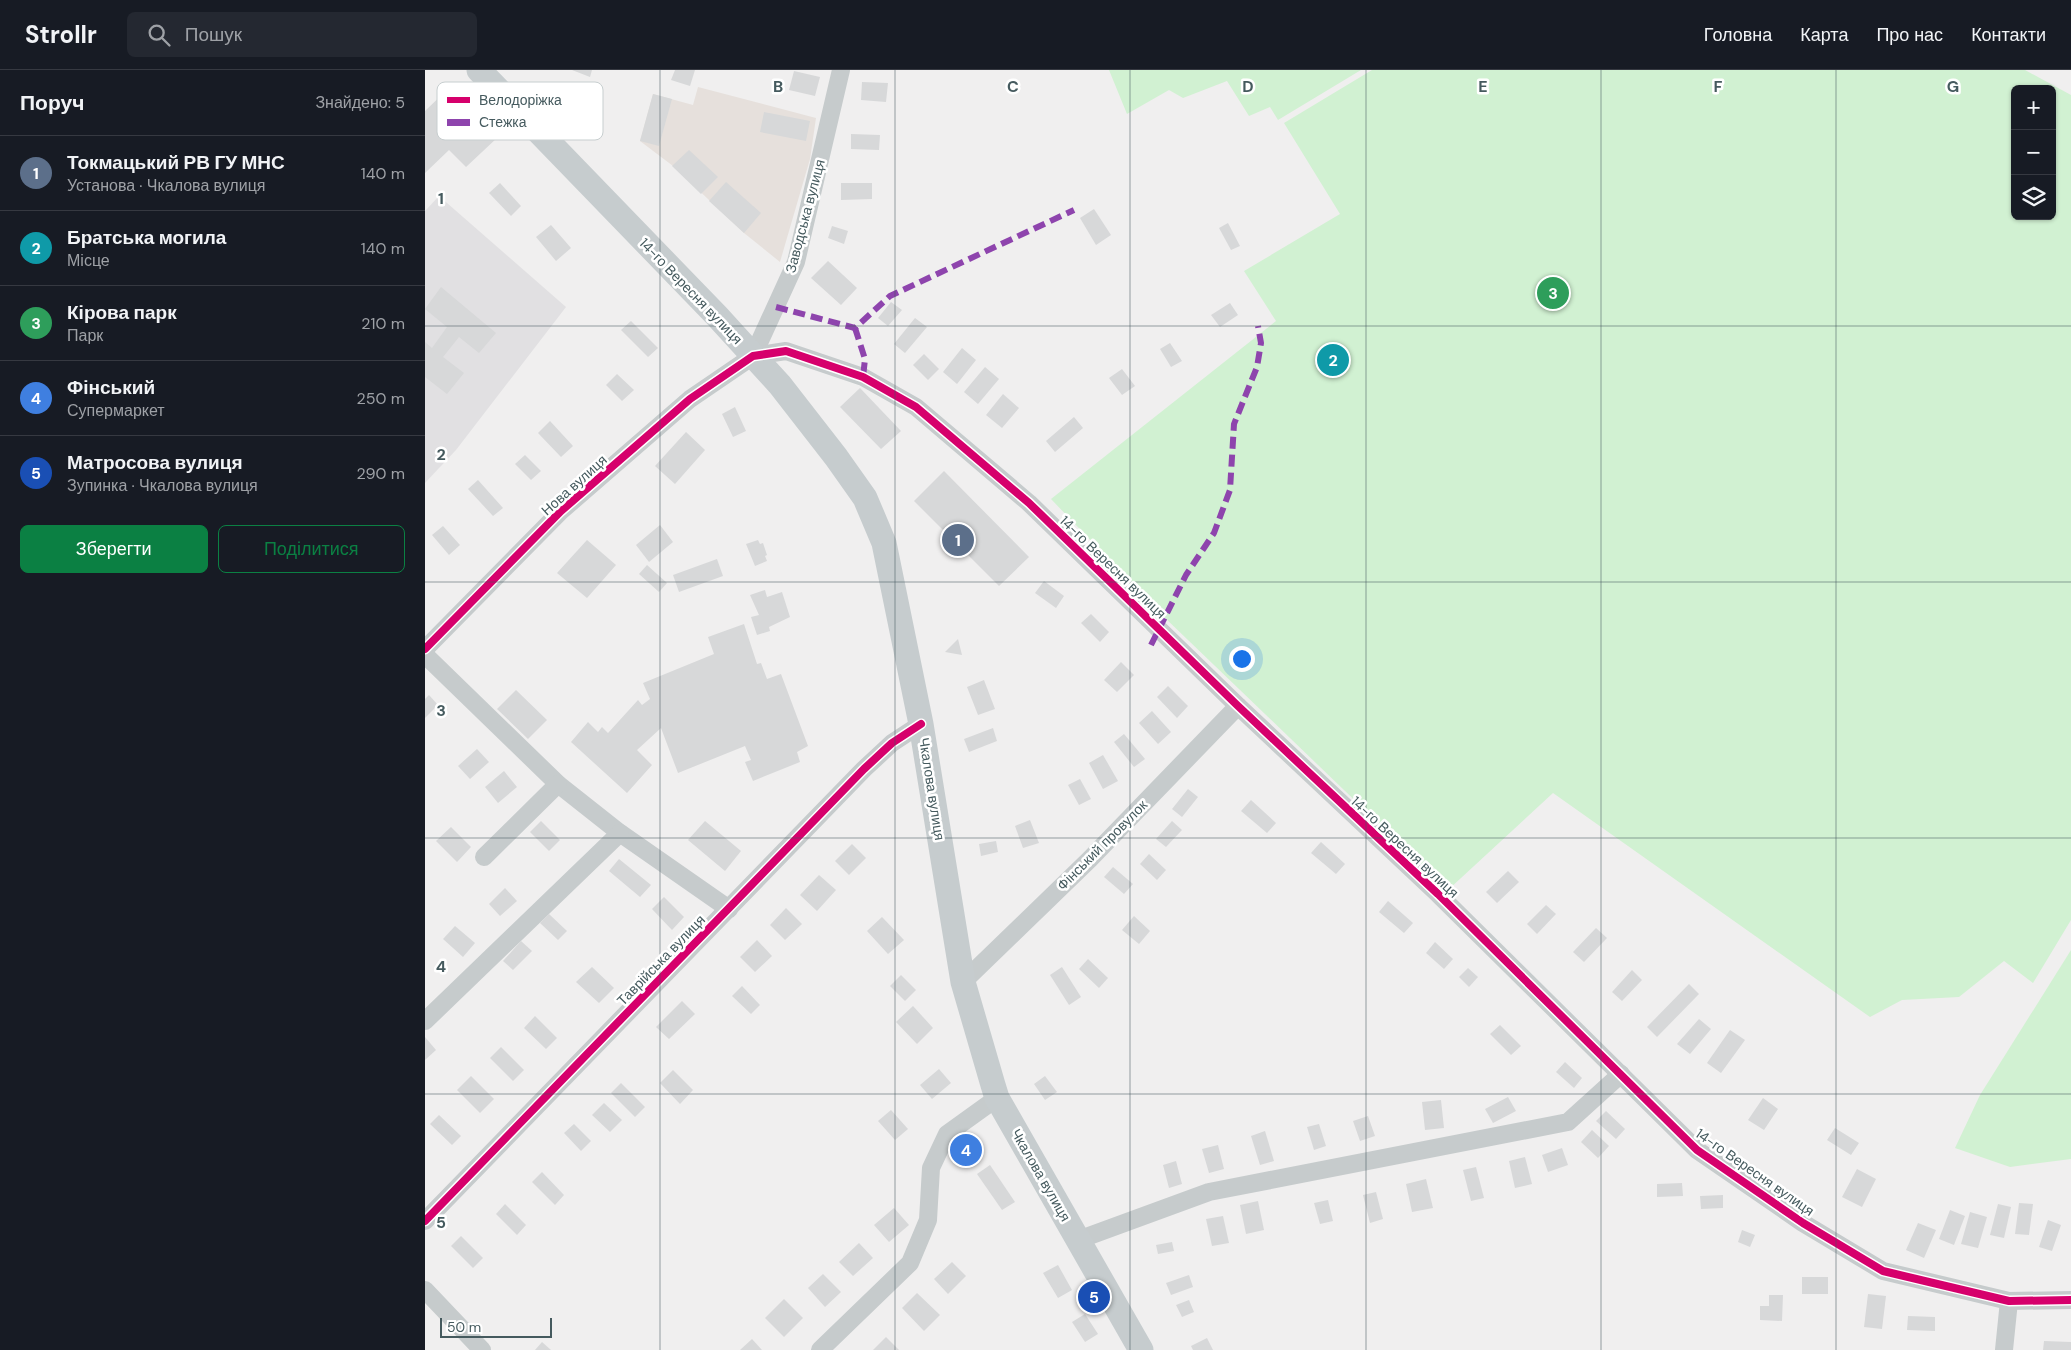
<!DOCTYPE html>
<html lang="uk">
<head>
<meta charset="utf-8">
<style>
  body { margin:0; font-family:"DM Sans",sans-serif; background:#242831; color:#f1f3f6 }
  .controls { position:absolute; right:15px; top:15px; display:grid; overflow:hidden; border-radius:8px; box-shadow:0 1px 4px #0004 }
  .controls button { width:45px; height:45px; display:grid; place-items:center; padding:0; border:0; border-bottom:1px solid #363941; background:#171b24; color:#f1f3f6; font:25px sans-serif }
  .scale { position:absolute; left:15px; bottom:12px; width:112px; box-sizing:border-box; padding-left:5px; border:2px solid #455a5e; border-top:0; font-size:14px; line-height:18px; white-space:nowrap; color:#455a5e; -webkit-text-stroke:4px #fff; paint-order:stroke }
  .you { position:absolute; left:816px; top:588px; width:18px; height:18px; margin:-12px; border:4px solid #fff; border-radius:50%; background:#1a73e8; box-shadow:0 0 0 8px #1a73e833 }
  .badge { display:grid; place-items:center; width:32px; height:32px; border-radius:50%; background:#0b8043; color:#fff; font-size:16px; font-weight:700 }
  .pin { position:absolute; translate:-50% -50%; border:2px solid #fff; box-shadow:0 1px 5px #0006 }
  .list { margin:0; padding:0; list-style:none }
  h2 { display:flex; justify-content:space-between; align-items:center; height:65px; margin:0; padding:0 20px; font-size:21px }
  h2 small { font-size:16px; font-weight:400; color:#9ea1a6 }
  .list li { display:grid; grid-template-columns:32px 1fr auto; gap:15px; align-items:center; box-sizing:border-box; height:75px; padding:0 20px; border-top:1px solid #363941 }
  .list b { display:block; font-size:19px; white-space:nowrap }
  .list p { margin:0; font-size:16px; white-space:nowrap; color:#9ea1a6 }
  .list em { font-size:16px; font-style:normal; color:#9ea1a6 }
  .actions { display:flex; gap:10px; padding:15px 20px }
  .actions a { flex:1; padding:11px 0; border:1px solid #0b8043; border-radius:8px; text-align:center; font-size:18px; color:#0b8043 }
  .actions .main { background:#0b8043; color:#fff }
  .icon { flex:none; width:28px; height:28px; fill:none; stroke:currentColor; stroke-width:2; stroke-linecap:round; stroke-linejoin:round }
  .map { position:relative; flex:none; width:1646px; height:1280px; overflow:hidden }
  header { display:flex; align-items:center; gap:30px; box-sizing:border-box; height:70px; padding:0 25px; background:#171b24; border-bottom:1px solid #363941 }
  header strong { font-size:24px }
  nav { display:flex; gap:28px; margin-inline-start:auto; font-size:18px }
  .search { width:350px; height:45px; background:#242831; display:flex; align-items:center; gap:12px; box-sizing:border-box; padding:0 18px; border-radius:8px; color:#9ea1a6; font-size:19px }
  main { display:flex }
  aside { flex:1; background:#171b24 }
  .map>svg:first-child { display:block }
</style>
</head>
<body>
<header>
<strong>Strollr</strong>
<div class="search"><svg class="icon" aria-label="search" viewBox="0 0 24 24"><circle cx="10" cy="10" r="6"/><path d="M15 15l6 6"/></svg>Пошук</div>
<nav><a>Головна</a><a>Карта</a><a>Про нас</a><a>Контакти</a></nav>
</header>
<main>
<aside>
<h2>Поруч<small>Знайдено: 5</small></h2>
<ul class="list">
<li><span class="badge" style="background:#5c6f8a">1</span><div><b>Токмацький РВ ГУ МНС</b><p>Установа · Чкалова вулиця</p></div><em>140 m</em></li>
<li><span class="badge" style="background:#0f9aa8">2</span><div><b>Братська могила</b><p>Місце</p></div><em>140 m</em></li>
<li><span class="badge" style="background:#2e9e5b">3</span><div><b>Кірова парк</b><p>Парк</p></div><em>210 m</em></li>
<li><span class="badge" style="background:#3f7fe0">4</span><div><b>Фінський</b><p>Супермаркет</p></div><em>250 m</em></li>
<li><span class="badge" style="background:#1a4fb4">5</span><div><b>Матросова вулиця</b><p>Зупинка · Чкалова вулиця</p></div><em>290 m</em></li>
</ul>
<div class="actions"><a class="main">Зберегти</a><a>Поділитися</a></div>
</aside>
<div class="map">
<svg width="1646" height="1280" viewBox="0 0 1646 1280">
  <rect width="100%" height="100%" fill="#f0efef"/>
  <path fill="#e6e0dc" d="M273,17l118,31 -6,41 -30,103 -36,-29 -71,-67 -33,-25 13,-47 40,11z"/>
  <path fill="#e1e0e2" d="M14,126l127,111 -110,143 -31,33v-272z"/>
  <g fill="#d1f1d2" fill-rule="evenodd">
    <path d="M684,0h252l-83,50 -8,-13 -21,9 -22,-35 -44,17 -14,-8 -42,24z"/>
    <path d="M947,0h653l46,25v825l-38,63 -29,-22 -45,36 -57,3 -32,17 -317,-224 -105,97 -285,-274 -112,-117 225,-178 -32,-50 96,-57 -56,-91zM1590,19h37v127h-37z"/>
    <path d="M1646,880v209l-61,8 -55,-19 25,-53z"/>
  </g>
  <g fill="#d7d8d9">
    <path d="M147,0h20l-2,7z"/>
    <path d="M250,0h20l-5,16 -19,-6z"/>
    <path d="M369,1l26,6 -5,19 -26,-6z"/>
    <path d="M437,12l26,1 -2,19 -25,-2z"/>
    <path d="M25,17l48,50 -32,30 -17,-17 -24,23v-62z"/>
    <path d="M228,24l19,5 -13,47 -19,-5z"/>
    <path d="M339,42l46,9 -4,20 -46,-9z"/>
    <path d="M426,64l29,1 -1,15 -28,-1z"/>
    <path d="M264,80l29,27 -17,17 -29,-28z"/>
    <path d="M301,112l35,31 -17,20 -35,-32z"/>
    <path d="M75,113l21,23 -10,10 -22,-23z"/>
    <path d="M416,113h31v16l-31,1z"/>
    <path d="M669,139l17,26 -15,10 -16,-27z"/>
    <path d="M803,153l12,23 -9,4 -12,-22z"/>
    <path d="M126,155l20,23 -15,13 -20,-24z"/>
    <path d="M407,156l16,5 -4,13 -16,-6z"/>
    <path d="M403,191l29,27 -16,17 -30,-27z"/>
    <path d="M16,217l55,46 -17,20 -20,-16 -16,20 21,16 -17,21 -22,-17v-35l7,6 15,-21 -22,-18z"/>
    <path d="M466,232l11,8 -14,16 -10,-8z"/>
    <path d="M805,233l8,12 -18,12 -9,-12z"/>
    <path d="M490,248l12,9 -22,26 -11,-9z"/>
    <path d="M206,251l27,27 -10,9 -27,-27z"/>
    <path d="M745,273l12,18 -11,6 -11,-18z"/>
    <path d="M537,278l14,12 -19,24 -14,-12z"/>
    <path d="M499,284l15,15 -11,11 -15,-15z"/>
    <path d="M560,297l14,12 -21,25 -14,-12z"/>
    <path d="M697,299l13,17 -13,9 -13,-17z"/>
    <path d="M192,304l17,16 -12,11 -16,-16z"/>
    <path d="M435,318l41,43 -20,18 -41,-42z"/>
    <path d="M578,324l16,14 -17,20 -16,-13z"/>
    <path d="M310,337l11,24 -13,6 -11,-23z"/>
    <path d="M649,347l9,11 -28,24 -9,-11z"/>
    <path d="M125,351l23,25 -12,11 -23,-24z"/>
    <path d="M261,362l19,18 -30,34 -20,-18z"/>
    <path d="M100,385l16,16 -10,9 -16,-16z"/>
    <path d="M519,401l85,86 -30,29 -85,-85z"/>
    <path d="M53,410l25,28 -10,8 -25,-27z"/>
    <path d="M235,455l13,17 -24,20 -13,-17z"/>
    <path d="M18,456l17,19 -11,10 -17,-20z"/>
    <path d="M162,470l29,25 -29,33 -30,-25z"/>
    <path d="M333,470l2,4 3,-1 4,12 -2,1 2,5 -12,5 -9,-22z"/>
    <path d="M292,489l6,17 -44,16 -6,-17z"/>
    <path d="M222,495l20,18 -8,9 -20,-18z"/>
    <path d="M619,511l20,15 -8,12 -21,-15z"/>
    <path d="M340,520l2,7 15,-5 8,25 -21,10 1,4 -13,4 -6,-18 8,-2 -9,-20z"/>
    <path d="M666,544l18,18 -9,10 -19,-19z"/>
    <path d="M319,554l13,40 4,-1 6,16 14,-5 27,72 -11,6 3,10 -47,19 -8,-19 6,-2 -6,-14 -67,27 -17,-45 -24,22 15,15 -25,28 -56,-51 17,-20 10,10 4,-5 6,6 30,-33 4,5 8,-6 -7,-16 71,-29 -6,-17z"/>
    <path d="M533,569l4,16 -17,-3z"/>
    <path d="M696,592l13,13 -17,17 -13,-12z"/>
    <path d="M559,610l11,29 -17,6 -11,-28z"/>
    <path d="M743,616l20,20 -11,12 -20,-21z"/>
    <path d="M91,620l31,30 -19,19 -31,-30z"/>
    <path d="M4,625l9,10 -13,13v-19z"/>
    <path d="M727,641l19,21 -13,12 -19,-21z"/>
    <path d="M568,658l4,13 -28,11 -5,-13z"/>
    <path d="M699,664l21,25 -11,8 -20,-25z"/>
    <path d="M52,679l12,13 -19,17 -12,-13z"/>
    <path d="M678,685l15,26 -15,8 -14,-26z"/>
    <path d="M79,701l13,16 -19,16 -13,-16z"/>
    <path d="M655,709l11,20 -12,6 -11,-20z"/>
    <path d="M763,719l10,8 -16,20 -10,-8z"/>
    <path d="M826,730l25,23 -9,10 -26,-22z"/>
    <path d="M605,750l9,23 -16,5 -8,-22z"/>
    <path d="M116,751l19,19 -11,11 -19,-19z"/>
    <path d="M280,751l36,30 -16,20 -37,-31z"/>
    <path d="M747,751l10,9 -16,17 -10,-8z"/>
    <path d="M26,757l20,20 -14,15 -21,-21z"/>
    <path d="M571,771l2,11 -17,4 -2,-12z"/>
    <path d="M896,772l24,22 -9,10 -25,-21z"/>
    <path d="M427,774l14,14 -17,17 -14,-14z"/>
    <path d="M724,784l17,16 -9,10 -17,-16z"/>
    <path d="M194,789l32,26 -11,12 -31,-26z"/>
    <path d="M688,797l20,17 -9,10 -20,-17z"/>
    <path d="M1083,801l11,11 -22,21 -11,-11z"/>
    <path d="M394,805l17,15 -19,21 -17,-16z"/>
    <path d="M80,818l12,13 -17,15 -11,-12z"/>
    <path d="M239,827l20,20 -12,13 -20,-21z"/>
    <path d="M963,831l25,22 -9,10 -25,-21z"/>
    <path d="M1121,835l10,9 -19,20 -10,-10z"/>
    <path d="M361,838l16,16 -17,16 -15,-15z"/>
    <path d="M124,844l18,17 -9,9 -18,-17z"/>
    <path d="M709,846l16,15 -11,13 -17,-14z"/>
    <path d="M457,847l22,23 -16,14 -21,-23z"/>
    <path d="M30,856l20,17 -12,14 -20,-18z"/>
    <path d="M1171,858l11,10 -23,24 -11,-10z"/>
    <path d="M332,870l15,16 -17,16 -15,-15z"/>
    <path d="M96,871l11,10 -19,19 -10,-9z"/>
    <path d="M1010,872l18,17 -9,10 -18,-16z"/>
    <path d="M663,889l20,19 -9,10 -20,-19z"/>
    <path d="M167,897l22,21 -15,15 -23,-21z"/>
    <path d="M637,897l19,30 -12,8 -19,-30z"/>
    <path d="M1043,898l10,9 -9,10 -10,-10z"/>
    <path d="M1207,900l10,10 -20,21 -10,-9z"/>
    <path d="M476,905l15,15 -11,11 -15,-15z"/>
    <path d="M1264,914l10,10 -42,43 -10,-10z"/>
    <path d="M317,916l18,19 -9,9 -19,-18z"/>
    <path d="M257,931l13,13 -26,25 -13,-12z"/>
    <path d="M488,936l20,22 -16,16 -21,-22z"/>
    <path d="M110,946l22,22 -11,11 -22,-21z"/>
    <path d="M1274,949l12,10 -21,25 -13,-10z"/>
    <path d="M1075,955l21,21 -10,9 -21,-21z"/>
    <path d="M1305,960l15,10 -24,33 -14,-10z"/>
    <path d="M0,967l11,13 -11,10z"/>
    <path d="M76,977l23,23 -11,11 -23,-23z"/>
    <path d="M1140,992l17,16 -8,10 -18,-16z"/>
    <path d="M514,999l12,14 -19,16 -12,-14z"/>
    <path d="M248,1000l20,20 -13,14 -20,-21z"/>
    <path d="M46,1006l23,23 -14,14 -23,-23z"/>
    <path d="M620,1006l12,16 -12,8 -11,-16z"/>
    <path d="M196,1013l24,24 -10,10 -24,-24z"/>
    <path d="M1083,1027l8,14 -23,12 -8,-14z"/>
    <path d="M1338,1028l15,11 -14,21 -16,-10z"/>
    <path d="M1016,1030l3,28 -19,2 -3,-28z"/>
    <path d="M179,1033l18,17 -12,12 -18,-17z"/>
    <path d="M466,1040l17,19 -13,11 -17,-19z"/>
    <path d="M1181,1041l19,18 -9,10 -20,-18z"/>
    <path d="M14,1045l22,21 -9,9 -22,-21z"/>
    <path d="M943,1046l7,20 -15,5 -7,-20z"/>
    <path d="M149,1054l17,17 -10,10 -17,-18z"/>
    <path d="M894,1054l7,22 -12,4 -7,-23z"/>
    <path d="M1410,1058l24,15 -8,12 -24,-15z"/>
    <path d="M1167,1060l17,16 -11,12 -17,-16z"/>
    <path d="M840,1061l9,30 -14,4 -9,-29z"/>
    <path d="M545,1063l13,22 -22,12 -13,-22z"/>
    <path d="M793,1075l6,24 -15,4 -7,-24z"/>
    <path d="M1137,1078l6,17 -20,7 -6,-17z"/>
    <path d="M1100,1087l7,27 -17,4 -6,-27z"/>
    <path d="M751,1091l6,23 -13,4 -6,-23z"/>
    <path d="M565,1095l25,37 -13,8 -25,-36z"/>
    <path d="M1051,1097l8,31 -13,3 -8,-31z"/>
    <path d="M1432,1099l19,10 -14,28 -20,-10z"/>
    <path d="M117,1102l22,23 -9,10 -23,-23z"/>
    <path d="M1001,1109l7,29 -21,4 -6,-28z"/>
    <path d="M1257,1113l1,13 -26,1v-13z"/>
    <path d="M951,1122l7,27 -13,4 -7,-28z"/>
    <path d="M1298,1125v13l-22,1 -1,-13z"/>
    <path d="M903,1130l5,21 -13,3 -6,-21z"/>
    <path d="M833,1131l6,29 -18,4 -6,-29z"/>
    <path d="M1594,1133l14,1 -4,31 -14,-1z"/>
    <path d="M80,1134l21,21 -9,10 -21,-21z"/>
    <path d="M1573,1134l13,3 -7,31 -14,-3z"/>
    <path d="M469,1138l15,17 -20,17 -15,-17z"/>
    <path d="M1525,1140l15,6 -11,29 -15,-6z"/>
    <path d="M1545,1142l17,5 -9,31 -17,-4z"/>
    <path d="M798,1146l6,27 -17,3 -6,-27z"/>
    <path d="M1623,1150l13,5 -9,26 -13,-4z"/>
    <path d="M1493,1153l18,7 -12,28 -18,-8z"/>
    <path d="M1317,1160l13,5 -5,12 -12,-5z"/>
    <path d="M36,1166l22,22 -10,10 -22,-22z"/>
    <path d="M747,1172l2,9 -16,3 -2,-9z"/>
    <path d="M434,1173l14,15 -20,18 -14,-14z"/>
    <path d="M527,1192l14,14 -18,18 -14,-15z"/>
    <path d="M633,1195l14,25 -14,8 -15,-25z"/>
    <path d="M398,1204l18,18 -16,15 -17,-19z"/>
    <path d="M764,1205l4,12 -22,8 -5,-12z"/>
    <rect x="1377" y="1207" width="26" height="17"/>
    <path d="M492,1223l23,22 -16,16 -22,-23z"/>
    <path d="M1443,1224l18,2 -4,33 -18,-2z"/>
    <path d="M1344,1225h14l-1,26 -22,-1v-14h9z"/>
    <path d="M359,1229l19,19 -19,19 -19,-19z"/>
    <path d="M764,1230l5,12 -12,5 -6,-12z"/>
    <path d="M660,1244l13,20 -13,8 -13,-20z"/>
    <path d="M1483,1246l27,1v14l-28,-1z"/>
    <path d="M461,1267l13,13h-26z"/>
    <path d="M782,1268l6,12h-20l-2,-4z"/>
    <path d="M327,1269l10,11h-22z"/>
    <path d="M1619,1271l27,1v8h-28z"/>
    <path d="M117,1272l9,8h-16z"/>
  </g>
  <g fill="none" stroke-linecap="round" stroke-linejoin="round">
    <g stroke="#c6cbcc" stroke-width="18">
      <path d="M328,286l43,-94 45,-192"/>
      <path d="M0,579l136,-138 129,-112 63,-43 33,-5 77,26 53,30 113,96 209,203 200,188 259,256 106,73 80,48 126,30 62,-1"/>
      <path d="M0,585l133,129 62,49 109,76"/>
      <path d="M59,787l74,-73"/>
      <path d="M538,912l127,-123 148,-153"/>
      <path d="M0,951l195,-188"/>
      <path d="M0,1151l439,-452 28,-26 29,-19"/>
      <path d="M653,1170l131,-48 359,-70 53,-48"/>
      <path d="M0,1220l57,60"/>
      <path d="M395,1280l90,-87 18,-43 3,-52 16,-34 50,-36"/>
      <path d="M1579,1280l5,-49"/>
    </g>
    <path stroke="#c6ccce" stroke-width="25" d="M54,0l238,246 63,69 56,72 29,41 19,45 37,181 42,258 30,103 4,13 144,252"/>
    <g stroke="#8e44ad" stroke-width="6" stroke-dasharray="12 6" stroke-linecap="butt">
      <path d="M351,237l79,21 35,-32 184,-86"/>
      <path d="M430,258l10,31 -2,18"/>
      <path d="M726,575l35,-70 28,-42 16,-43 4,-66 23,-57 4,-24 -3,-17"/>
    </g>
    <defs>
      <g id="cycleway">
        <path d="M0,579l136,-138 129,-112 63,-43 33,-5 77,26 53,30 113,96 209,203 200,188 259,256 106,73 80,48 126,30 62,-1"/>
        <path d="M0,1151l439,-452 28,-26 29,-19"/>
      </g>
    </defs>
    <use href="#cycleway" stroke="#fff" stroke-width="11"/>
    <use href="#cycleway" stroke="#d6006c" stroke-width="8"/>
  </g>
  <path fill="none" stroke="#455a5e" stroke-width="1" stroke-opacity="0.55" d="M235,0v1280M470,0v1280M705,0v1280M941,0v1280M1176,0v1280M1411,0v1280M0,256h1646M0,512h1646M0,768h1646M0,1024h1646"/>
  <g text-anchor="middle" stroke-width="5" stroke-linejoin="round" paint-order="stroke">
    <g font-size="14" fill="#455a5e" stroke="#fff">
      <text transform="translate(380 146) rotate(-75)" y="5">Заводська вулиця</text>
      <text transform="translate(266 221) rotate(46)" y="5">14-го Вересня вулиця</text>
      <text transform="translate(149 415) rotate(-42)" y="5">Нова вулиця</text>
      <text transform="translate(688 497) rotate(44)" y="5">14-го Вересня вулиця</text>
      <text transform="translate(507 719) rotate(81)" y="5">Чкалова вулиця</text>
      <text transform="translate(677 775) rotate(-45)" y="5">Фінський провулок</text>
      <text transform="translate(980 777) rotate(43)" y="5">14-го Вересня вулиця</text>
      <text transform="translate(236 890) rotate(-46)" y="5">Таврійська вулиця</text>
      <text transform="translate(1330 1102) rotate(35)" y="5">14-го Вересня вулиця</text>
      <text transform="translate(616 1105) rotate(60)" y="5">Чкалова вулиця</text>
    </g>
  </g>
  <rect x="12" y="12" width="166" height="58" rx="8" fill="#fff" stroke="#c7cecf" stroke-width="1"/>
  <rect x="22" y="27" width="23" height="6" fill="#d6006c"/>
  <rect x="22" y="49" width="23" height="7" fill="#8e44ad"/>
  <g font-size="14" fill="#455a5e">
    <text x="54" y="35">Велодоріжка</text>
    <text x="54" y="57">Стежка</text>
  </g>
  <g font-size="16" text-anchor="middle" font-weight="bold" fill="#455a5e" stroke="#fff" stroke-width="5" stroke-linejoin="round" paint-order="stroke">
    <text x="353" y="22">B</text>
    <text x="588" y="22">C</text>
    <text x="823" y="22">D</text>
    <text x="1058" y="22">E</text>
    <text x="1293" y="22">F</text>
    <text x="1528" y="22">G</text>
    <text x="16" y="134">1</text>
    <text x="16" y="390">2</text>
    <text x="16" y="646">3</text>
    <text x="16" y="902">4</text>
    <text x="16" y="1158">5</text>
  </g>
</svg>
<div class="controls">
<button>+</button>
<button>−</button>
<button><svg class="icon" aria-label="layers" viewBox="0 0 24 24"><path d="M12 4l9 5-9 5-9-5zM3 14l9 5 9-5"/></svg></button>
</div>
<div class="scale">50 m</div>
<div class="you"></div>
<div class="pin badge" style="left:533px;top:470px;background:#5c6f8a">1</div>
<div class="pin badge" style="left:908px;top:290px;background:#0f9aa8">2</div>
<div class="pin badge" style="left:1128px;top:223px;background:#2e9e5b">3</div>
<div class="pin badge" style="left:541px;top:1080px;background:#3f7fe0">4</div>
<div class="pin badge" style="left:669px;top:1227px;background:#1a4fb4">5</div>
</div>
</main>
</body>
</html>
